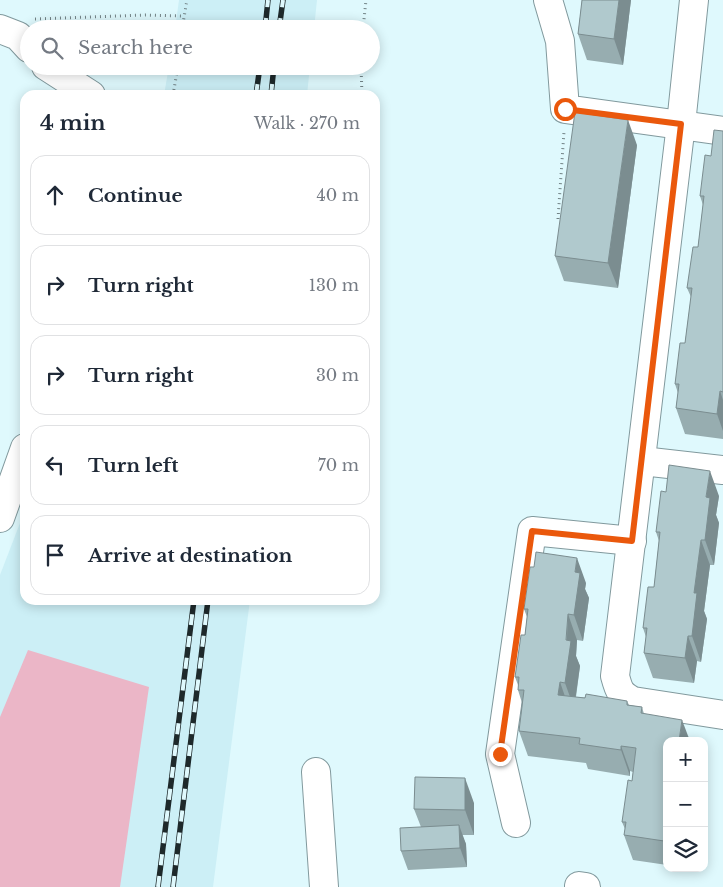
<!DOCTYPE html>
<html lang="en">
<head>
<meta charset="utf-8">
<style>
  body { margin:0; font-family:"Libre Baskerville",serif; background:#f6f6f7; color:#1f2937 }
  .controls { position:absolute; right:15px; bottom:15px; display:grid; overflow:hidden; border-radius:10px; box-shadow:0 2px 12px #0003 }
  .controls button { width:45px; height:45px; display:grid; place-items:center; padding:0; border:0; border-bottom:1px solid #e0e1e3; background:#fff; color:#1f2937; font:25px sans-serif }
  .stop { position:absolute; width:15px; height:15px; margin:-11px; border:4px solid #ea580c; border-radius:50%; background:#fff }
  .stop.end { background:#ea580c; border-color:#fff; box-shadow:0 1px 5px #0008 }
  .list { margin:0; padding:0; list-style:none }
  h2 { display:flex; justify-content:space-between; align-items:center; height:65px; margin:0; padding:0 20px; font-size:21px }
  h2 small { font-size:16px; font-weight:400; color:#747a83 }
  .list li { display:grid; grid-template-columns:32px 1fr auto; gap:15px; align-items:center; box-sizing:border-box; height:80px; margin:0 10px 10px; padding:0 10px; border:1px solid #e0e1e3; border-radius:15px }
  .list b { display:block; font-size:19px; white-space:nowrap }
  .list em { font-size:16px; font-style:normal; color:#747a83 }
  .icon { flex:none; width:28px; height:28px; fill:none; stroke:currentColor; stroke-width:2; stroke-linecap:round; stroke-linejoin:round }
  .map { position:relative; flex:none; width:723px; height:887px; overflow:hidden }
  .search { position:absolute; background:#fff; box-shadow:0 2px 12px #0003; left:20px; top:20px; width:360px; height:55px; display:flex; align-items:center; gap:12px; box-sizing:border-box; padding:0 18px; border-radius:28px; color:#747a83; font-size:19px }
  .panel { position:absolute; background:#fff; box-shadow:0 2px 12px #0003; left:20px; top:90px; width:360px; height:515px; border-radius:15px }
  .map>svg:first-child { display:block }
</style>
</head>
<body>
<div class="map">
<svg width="723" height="887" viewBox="0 0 723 887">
  <rect width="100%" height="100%" fill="#dff9fd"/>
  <g fill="#cceff6">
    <path d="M179,0h138l-3,29h-139z"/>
    <path d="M169,66h141l-3,29h-143z"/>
    <path d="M25,510v90h225l-37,287h-213v-312z"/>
  </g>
  <path fill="#ebb6c7" d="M28,650l121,37 -29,200h-120v-170z"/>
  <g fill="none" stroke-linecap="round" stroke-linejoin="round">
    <defs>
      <g id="minor">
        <path d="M548,0l12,41 5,68 158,22"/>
        <path d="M694,0l-13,124 -66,552c4,15 5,18 18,25l90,14"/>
        <path d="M0,29l18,7 11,12"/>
        <path d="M46,66l45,29"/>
        <path d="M642,461l81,9"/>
        <path d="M0,518l25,-70"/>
        <path d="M316,772l8,115"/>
        <path d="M516,823l-16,-69 32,-223 100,10"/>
        <path d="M579,886l7,1"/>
      </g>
    </defs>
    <use href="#minor" stroke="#81999d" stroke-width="30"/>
    <g stroke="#728386" stroke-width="3" stroke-dasharray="1 4" stroke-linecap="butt">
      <path d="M35,19l110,-4 39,1"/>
      <path d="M182,29l5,-29"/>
      <path d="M363,29l3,-29"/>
      <path d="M361,66l1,29"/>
      <path d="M173,95l5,-29"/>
      <path d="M558,219l6,-87"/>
    </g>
    <use href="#minor" stroke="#fff" stroke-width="28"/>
    <defs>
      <g id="rail">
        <path d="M265,29l3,-29"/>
        <path d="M279,29l4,-29"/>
        <path d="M256,95l4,-29"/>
        <path d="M271,95l3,-29"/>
        <path d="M158,887l36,-287"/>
        <path d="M173,887l35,-287"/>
      </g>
    </defs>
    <use href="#rail" stroke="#1e292b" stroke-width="5.5"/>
    <use href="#rail" stroke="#dff9fd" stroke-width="4" stroke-dasharray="11" stroke-linecap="butt"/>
  </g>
  <g fill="#97adb0">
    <path d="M582,0h49l-8,65 -36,-5 -9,-26z"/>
    <path d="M723,131v308l-38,-5 -9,-26 2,-15 -3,-9 10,-41 6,-46 -4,-9 11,-41 5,-42 -3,-9 11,-40z"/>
    <path d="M637,145l-19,143 -54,-7 -9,-25z"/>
    <path d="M719,496l-3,19 3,8 -5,42h-4l-6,46 3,8 -6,43 -4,-1 -3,22 -41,-5 -9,-25 2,-16 -3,-9 11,-41 5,-46 -3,-9z"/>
    <path d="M586,583l-1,6 4,9 -6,43 -6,-1 -1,16 4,10 -4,31 51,4 2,4 13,2 2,7 23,27v124l-34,-5 -9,-25 1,-6 -3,-7 10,-41 1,-9 -3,-1v5l-42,-7 -2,-6 -58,-7 -9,-25 3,-28 -4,-13v-5l-3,-8 10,-42 2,-18 -3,-8z"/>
    <path d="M474,803v32h-12l4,9 1,23 -59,3 -7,-19 20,-24 -7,-18z"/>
  </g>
  <g fill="#7b8d90">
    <path d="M619,0h12l-8,65 -9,-26z"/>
    <path d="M628,120l9,25 -19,143 -10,-25z"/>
    <path d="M720,391l3,9v31l-6,-17z"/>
    <path d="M710,471l9,25 -3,19 3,8 -5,42 -9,-25 1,-43z"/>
    <path d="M701,540l9,25 -6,46 3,8 -6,43 -9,-26 2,-43z"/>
    <path d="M577,558l9,25 -1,6 4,9 -6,43 -9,-26 1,-43z"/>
    <path d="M568,614l9,26 -1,16 4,10 -6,42 -9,-25z"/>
    <path d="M688,636l9,25 -3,22 -9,-25z"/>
    <path d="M560,682l9,26 -11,-13z"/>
    <path d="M682,720l8,21h-11z"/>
    <path d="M621,746l9,25v5l-9,-26z"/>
    <path d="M465,778l9,25v32l-9,-25z"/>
    <path d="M459,825l7,19 1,23 -7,-19z"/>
    <path d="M666,828l1,1v18l-3,-6z"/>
  </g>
  <g fill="#b0c9cd" stroke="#7b8d90">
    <path d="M582,0h37l-5,39 -36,-5z"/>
    <path d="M575,112l53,8 -20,143 -53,-7z"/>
    <path d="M714,130l9,1v261l-3,-1 -3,23 -41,-6 3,-24h-4l5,-41h5l7,-55h-5l6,-41h5l6,-51h-4l5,-41 6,1z"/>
    <path d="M669,465l41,6 -4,26 4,1 -5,42h-4l-7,53h3l-5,43h-4l-3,22 -41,-5 3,-25h-4l5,-41h6l6,-55h-4l5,-41 5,1z"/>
    <path d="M536,552l41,6 -2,14 5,1 -6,42 -6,-1 -2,26 5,1 -6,42 -5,-1 -2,13 27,3 1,-4 41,7v4l15,2 -1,6 41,7 -3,21h-12v87h-1l-2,13 -40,-6 2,-13h-4l6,-42 4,1 4,-33 -15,-2v4l-42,-6 1,-6 -61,-7 5,-41h-6l1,-13h-4l6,-42h4l3,-26h-4l6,-42h4z"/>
    <path d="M415,777l50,1v32l-51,-1z"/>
    <path d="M459,825l1,23 -59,3 -1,-23z"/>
  </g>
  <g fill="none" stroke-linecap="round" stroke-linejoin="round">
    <path stroke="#ea580c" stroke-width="6" d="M500,754l32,-223 100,10 49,-417 -116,-15"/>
  </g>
</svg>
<div class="controls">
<button>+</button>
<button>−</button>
<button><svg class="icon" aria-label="layers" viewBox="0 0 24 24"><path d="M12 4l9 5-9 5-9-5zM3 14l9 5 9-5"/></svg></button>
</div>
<div class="stop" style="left:565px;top:109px"></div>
<div class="stop end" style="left:500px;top:754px"></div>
<div class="search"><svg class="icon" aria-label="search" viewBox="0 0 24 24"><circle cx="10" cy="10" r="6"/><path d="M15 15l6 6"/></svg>Search here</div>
<section class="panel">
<h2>4 min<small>Walk · 270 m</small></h2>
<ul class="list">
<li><svg class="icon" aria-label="ahead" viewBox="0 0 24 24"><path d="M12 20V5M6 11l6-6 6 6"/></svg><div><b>Continue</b></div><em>40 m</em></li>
<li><svg class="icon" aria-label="right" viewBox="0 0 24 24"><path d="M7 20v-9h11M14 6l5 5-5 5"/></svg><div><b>Turn right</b></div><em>130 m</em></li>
<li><svg class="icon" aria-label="right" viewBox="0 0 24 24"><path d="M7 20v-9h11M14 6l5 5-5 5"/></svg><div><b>Turn right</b></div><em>30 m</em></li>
<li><svg class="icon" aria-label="left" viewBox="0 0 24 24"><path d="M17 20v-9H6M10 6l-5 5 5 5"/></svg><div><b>Turn left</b></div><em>70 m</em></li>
<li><svg class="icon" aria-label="arrive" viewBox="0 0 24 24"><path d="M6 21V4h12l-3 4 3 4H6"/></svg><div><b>Arrive at destination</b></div></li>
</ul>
</section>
</div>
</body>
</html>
